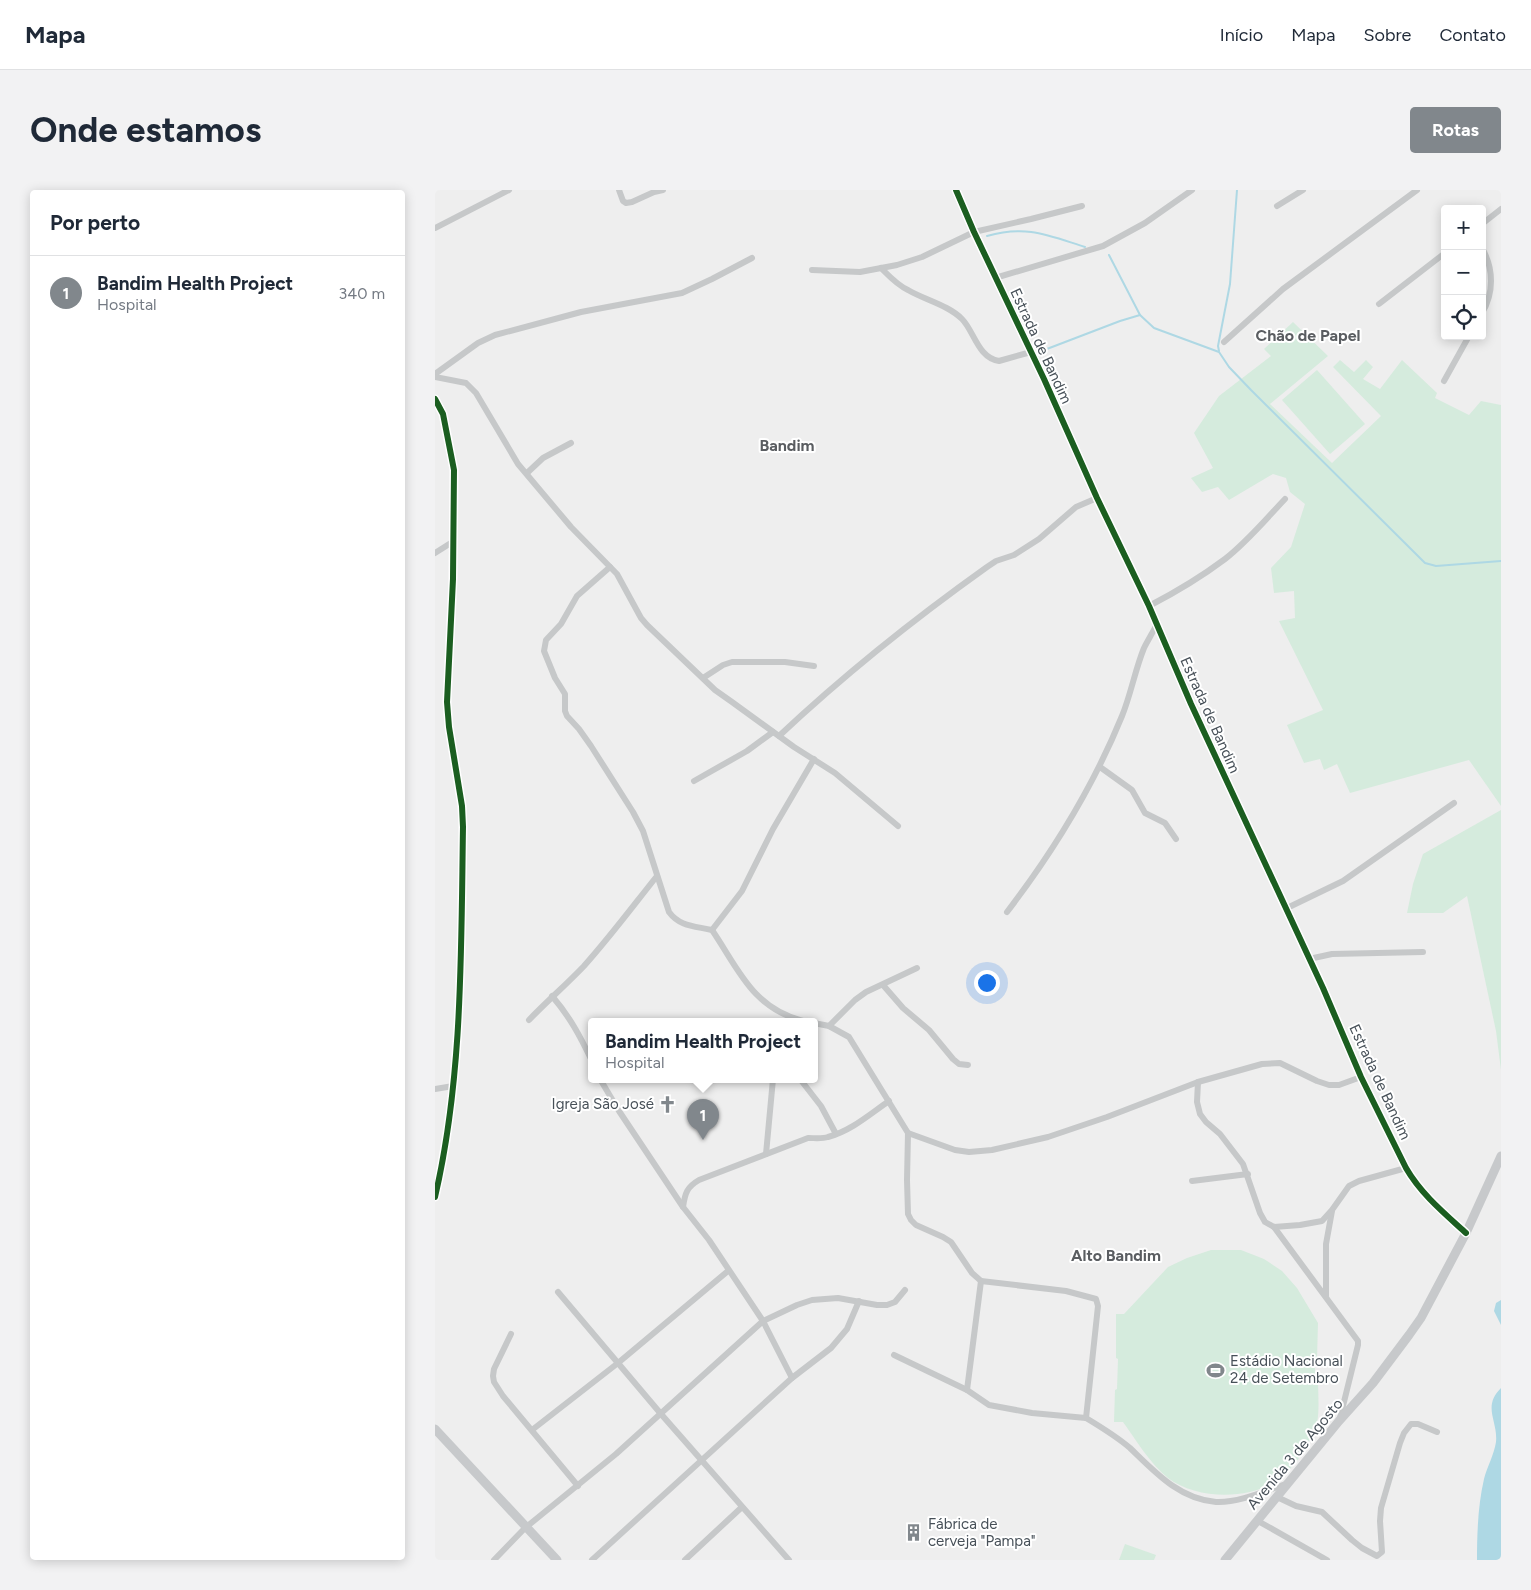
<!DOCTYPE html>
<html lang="pt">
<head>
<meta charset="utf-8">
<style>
  body { margin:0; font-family:Figtree,sans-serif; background:#f2f2f3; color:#1f2937 }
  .controls { position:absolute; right:15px; top:15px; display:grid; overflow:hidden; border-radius:5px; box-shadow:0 2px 12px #0003 }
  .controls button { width:45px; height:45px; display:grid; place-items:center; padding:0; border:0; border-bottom:1px solid #e0e1e3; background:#fff; color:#1f2937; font:25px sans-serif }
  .you { position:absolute; left:551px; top:792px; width:18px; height:18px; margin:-12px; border:4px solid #fff; border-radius:50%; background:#1a73e8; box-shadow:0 0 0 8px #1a73e833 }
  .badge { display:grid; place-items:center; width:32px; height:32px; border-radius:50%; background:#81878c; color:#fff; font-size:16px; font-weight:700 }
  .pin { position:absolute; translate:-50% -41px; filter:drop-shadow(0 1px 2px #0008) }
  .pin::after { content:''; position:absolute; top:26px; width:18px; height:15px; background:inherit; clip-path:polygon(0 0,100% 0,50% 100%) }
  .popup { position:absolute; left:153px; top:828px; width:230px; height:65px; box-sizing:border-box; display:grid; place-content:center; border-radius:5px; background:#fff; filter:drop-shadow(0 1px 4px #0005); font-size:16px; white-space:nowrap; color:#747a83 }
  .popup b { font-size:19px; color:#1f2937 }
  .popup::after { content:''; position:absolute; left:50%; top:100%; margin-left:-10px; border:10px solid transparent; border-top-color:#fff }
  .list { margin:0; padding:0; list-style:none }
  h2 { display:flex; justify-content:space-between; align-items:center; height:65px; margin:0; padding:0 20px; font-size:21px }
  h2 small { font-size:16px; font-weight:400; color:#747a83 }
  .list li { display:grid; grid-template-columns:32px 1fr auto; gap:15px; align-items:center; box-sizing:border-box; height:75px; padding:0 20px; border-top:1px solid #e0e1e3 }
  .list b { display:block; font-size:19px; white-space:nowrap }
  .list p { margin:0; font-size:16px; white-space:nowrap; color:#747a83 }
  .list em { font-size:16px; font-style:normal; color:#747a83 }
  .icon { flex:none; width:28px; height:28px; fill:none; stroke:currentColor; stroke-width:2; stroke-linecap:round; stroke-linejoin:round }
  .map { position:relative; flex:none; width:1066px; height:1370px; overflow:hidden; border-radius:5px }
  header { display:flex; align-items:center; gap:30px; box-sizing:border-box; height:70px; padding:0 25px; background:#fff; border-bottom:1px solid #e0e1e3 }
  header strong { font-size:24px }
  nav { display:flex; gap:28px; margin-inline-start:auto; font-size:18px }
  .intro { display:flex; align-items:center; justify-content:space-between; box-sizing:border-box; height:120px; padding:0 30px }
  h1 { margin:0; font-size:35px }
  .button { padding:12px 22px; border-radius:5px; background:#81878c; color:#fff; font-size:18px; font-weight:700 }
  main { display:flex; gap:30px; padding:0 30px }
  aside { flex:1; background:#fff; border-radius:5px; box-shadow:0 2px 12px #0003 }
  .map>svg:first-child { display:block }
</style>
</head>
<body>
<header>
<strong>Mapa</strong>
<nav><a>Início</a><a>Mapa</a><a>Sobre</a><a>Contato</a></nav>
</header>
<div class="intro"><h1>Onde estamos</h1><a class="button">Rotas</a></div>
<main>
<aside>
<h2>Por perto<small></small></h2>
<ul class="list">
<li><span class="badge">1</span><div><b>Bandim Health Project</b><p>Hospital</p></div><em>340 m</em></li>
</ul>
</aside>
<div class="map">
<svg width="1066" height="1370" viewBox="0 0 1066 1370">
  <rect width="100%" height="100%" fill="#eee"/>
  <g fill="#d5ebdd">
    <path d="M858,132l35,34 -58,48 62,59 49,-47 -48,-49 7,-7 14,12 12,-12 7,7 -10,12 17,10 22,-29 35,33 -2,5 34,17 12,-14 20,4v401l-32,-46 -119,33 -13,-29 -13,6 -4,-11 -16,4 -17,-38 36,-15 -44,-89 16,-3 -1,-27 -20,2 -3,-25 20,-21 14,-43 -15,-12 -4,-14 -13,-4 -44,26 -11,-13 -16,5 -11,-14 22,-10 -19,-35 25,-37 52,-40 -7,-7z"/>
    <path d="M882,180l48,54 -35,30 -48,-54z"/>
    <path d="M1066,620v260l-5,-39 -29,-135 -24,17h-36l6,-29 10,-30z"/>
    <path d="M776,1060h30l23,9 18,12 15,17 21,35 -1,36 -2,1v20l3,1c0,12 2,34 -2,45 -6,16 -16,33 -28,45 -27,30 -88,31 -120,7 -17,-13 -32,-38 -45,-56h-9l1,-32 2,-1 1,-30 -2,-1v-44h8l44,-47 19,-9z"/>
    <path d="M690,1354l31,11 -2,5h-35z"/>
  </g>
  <g fill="#aed8e4">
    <path d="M1066,1110v25l-7,-14 2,-8z"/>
    <path d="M1066,1198v172h-24c0,-27 1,-55 7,-81 3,-12 10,-24 12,-37 2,-22 -14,-35 5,-54z"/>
  </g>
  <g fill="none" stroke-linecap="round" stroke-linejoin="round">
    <g stroke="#aed8e4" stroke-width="2">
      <path d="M552,46c40,-11 60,-1 98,11"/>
      <path d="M674,65l31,60 14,13 65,24 10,15 22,23 174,173 11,3 65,-5"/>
      <path d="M784,161l-1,-5 12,-62 7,-94"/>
      <path d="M604,162l81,-31 20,-6"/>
    </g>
    <g stroke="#c6c8c9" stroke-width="6">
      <path d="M184,0l4,11 3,2 6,-1 22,-10 9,-2"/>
      <path d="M521,0l18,42 70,147 53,119 52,108 42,98 132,284 38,89 45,91c15,26 38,45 60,65"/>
      <path d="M842,16l26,-16"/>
      <path d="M1047,34l19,-15"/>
      <path d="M0,38l74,-38"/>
      <path d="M1047,58c12,21 12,45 0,65"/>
      <path d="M446,78c8,8 16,17 27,22 17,10 40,15 54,29 12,12 16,39 37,42l32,-9"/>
      <path d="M377,80l48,2 37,-7 25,-8 52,-25 57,-13 51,-13"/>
      <path d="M560,88l108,-32 42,-23 47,-33"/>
      <path d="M944,114l66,-51"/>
      <path d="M789,152l59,-53 134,-99"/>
      <path d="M0,184l43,-31 17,-8 86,-23 101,-19 30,-14 40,-21"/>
      <path d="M0,187l31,6 10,10 42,71 53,63 46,47 24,44 6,7 68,65 17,12 62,45 41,26 63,53"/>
      <path d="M1009,191l25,-45"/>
      <path d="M0,209l8,15 11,56 -1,109 -6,123 2,25 13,79 1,21c-2,123 0,250 -28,370"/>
      <path d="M92,283l16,-15 28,-15"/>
      <path d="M0,363l19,-12"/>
      <path d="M175,377l-33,29 -16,28 -15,16 -2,11 11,27 10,16v17l2,5 12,13 12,17 42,66 10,19 26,81c11,15 26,14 43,18 26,38 40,78 91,91"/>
      <path d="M714,416c27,-14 52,-29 76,-47 22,-17 41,-40 60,-60"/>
      <path d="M268,488l20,-13 9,-3h53l29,4"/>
      <path d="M344,546c66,-62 135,-117 208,-169l9,-6 18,-6 25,-16 37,-32 21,-9"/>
      <path d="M665,577l32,23 13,23 20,10 11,16"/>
      <path d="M259,591l53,-30 26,-19"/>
      <path d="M850,719l58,-28 111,-78"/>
      <path d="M572,722c46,-60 86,-125 115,-196 9,-22 13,-46 22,-68 4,-8 9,-16 13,-24"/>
      <path d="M277,740l30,-39 31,-62 41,-70"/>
      <path d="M874,769l23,-5 91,-2"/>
      <path d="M448,795l20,23 26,22 24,29 6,5 9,1"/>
      <path d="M117,806c18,21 28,40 40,65"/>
      <path d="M94,830c18,-19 37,-35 55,-54 26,-29 49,-60 73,-90"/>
      <path d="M379,833l15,3 20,11 59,96 47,17 14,2 23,-2 56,-13 59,-20 91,-35 64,-18 18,-1 37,18 12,4h10l22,-8"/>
      <path d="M394,836l26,-26 11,-8 51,-24"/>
      <path d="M165,889l19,32 64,96 26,33 54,81 29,57"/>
      <path d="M365,889l21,27 15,28"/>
      <path d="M763,892l-1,20 3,12 6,8 14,12 23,30 17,49 5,9 9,5 26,-2 22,-4 10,-11 17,-24 10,-5 47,-13"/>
      <path d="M0,899l18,-3"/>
      <path d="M473,943l-1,47 1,34 3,6 5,5 27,12 8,5 21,31 9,8 85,10 30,8 2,7 -12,112c15,9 30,18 44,30 25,24 49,51 86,54 23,1 49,-11 70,-18"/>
      <path d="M331,964l7,-75"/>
      <path d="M757,991l56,-7"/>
      <path d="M248,1017c2,-14 4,-20 16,-27l109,-42c7,0 14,1 20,-1 23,-6 42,-23 61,-36"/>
      <path d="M839,1037l84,114v4l-18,73"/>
      <path d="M123,1102l103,122 128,146"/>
      <path d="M891,1106v-52l6,-33"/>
      <path d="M76,1144l-17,35 -1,7 1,6 9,14 75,90"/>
      <path d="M459,1165l73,35 22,15 43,8 54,5"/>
      <path d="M532,1200l14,-109"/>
      <path d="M97,1240l86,-67 110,-92"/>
      <path d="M842,1307l19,9 26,6 30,28 10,8 15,8 5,-4 -2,-31 1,-13 19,-65 4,-10 7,-9h7l19,8"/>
      <path d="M823,1331l69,39"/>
      <path d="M59,1370l31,-32 91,-74 147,-133 34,-16 15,-5 26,-2 39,7h10l8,-3 10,-12"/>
      <path d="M157,1370l200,-182 39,-30 16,-19 12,-28"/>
      <path d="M250,1370l57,-53"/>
    </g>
    <g stroke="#c7c9cb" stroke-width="9">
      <path d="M0,1239l122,131"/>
      <path d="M790,1370l114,-139 34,-38 36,-48 12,-17 45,-85 35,-77"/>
    </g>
    <defs>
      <g id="cycleway">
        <path d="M521,0l18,42 70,147 53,119 52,108 42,98 132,284 38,89 45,91c15,26 38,45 60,65"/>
        <path d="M0,209l8,15 11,56 -1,109 -6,123 2,25 13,79 1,21c-2,123 0,250 -28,370"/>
      </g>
    </defs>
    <use href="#cycleway" stroke="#fff" stroke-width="9"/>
    <use href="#cycleway" stroke="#1b5e20" stroke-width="6"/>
  </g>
  <defs>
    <symbol id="church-bare" viewBox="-9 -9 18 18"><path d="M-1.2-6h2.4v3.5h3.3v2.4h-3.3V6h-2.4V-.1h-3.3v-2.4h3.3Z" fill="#81878c" stroke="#fff" stroke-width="2.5" paint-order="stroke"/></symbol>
    <symbol id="stadium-bare" viewBox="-9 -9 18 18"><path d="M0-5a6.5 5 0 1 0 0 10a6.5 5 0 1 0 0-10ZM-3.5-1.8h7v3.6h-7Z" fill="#81878c" stroke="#fff" stroke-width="2.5" paint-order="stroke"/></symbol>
    <symbol id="building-bare" viewBox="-9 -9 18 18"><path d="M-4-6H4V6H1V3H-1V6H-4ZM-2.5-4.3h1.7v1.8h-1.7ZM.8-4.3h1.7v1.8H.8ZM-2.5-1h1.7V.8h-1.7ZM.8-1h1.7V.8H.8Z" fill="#81878c" stroke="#fff" stroke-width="2.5" paint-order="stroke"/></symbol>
  </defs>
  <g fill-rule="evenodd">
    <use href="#church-bare" x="220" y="902" width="25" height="25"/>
    <use href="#stadium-bare" x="768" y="1168" width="25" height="25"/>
    <use href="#building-bare" x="466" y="1330" width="25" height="25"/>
  </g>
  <g text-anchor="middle" stroke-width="4" stroke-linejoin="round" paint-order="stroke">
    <g font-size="15" fill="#475058" stroke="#fff">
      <text transform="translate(606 156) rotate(65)" y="5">Estrada de Bandim</text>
      <text transform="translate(775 525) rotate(66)" y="5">Estrada de Bandim</text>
      <text transform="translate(945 892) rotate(65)" y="5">Estrada de Bandim</text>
      <text transform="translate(860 1264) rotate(-50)" y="5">Avenida 3 de Agosto</text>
    </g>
    <g font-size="15" fill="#475058" stroke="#fff" text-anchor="start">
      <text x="219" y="919" text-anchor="end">Igreja São José</text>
      <text x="795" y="1176">Estádio Nacional<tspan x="795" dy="17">24 de Setembro</tspan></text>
      <text x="493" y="1339">Fábrica de<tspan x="493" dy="17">cerveja "Pampa"</tspan></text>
    </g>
    <g font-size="16" font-weight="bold" fill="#5a5d61" stroke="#fff">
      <text x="873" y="151">Chão de Papel</text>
      <text x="352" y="261">Bandim</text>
      <text x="681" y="1071">Alto Bandim</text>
    </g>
  </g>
</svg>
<div class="controls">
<button>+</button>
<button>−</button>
<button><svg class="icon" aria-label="locate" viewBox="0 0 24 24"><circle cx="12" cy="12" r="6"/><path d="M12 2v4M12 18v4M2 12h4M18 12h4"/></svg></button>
</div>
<div class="you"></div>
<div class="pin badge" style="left:268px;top:950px">1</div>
<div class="popup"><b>Bandim Health Project</b>Hospital</div>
</div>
</main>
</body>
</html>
